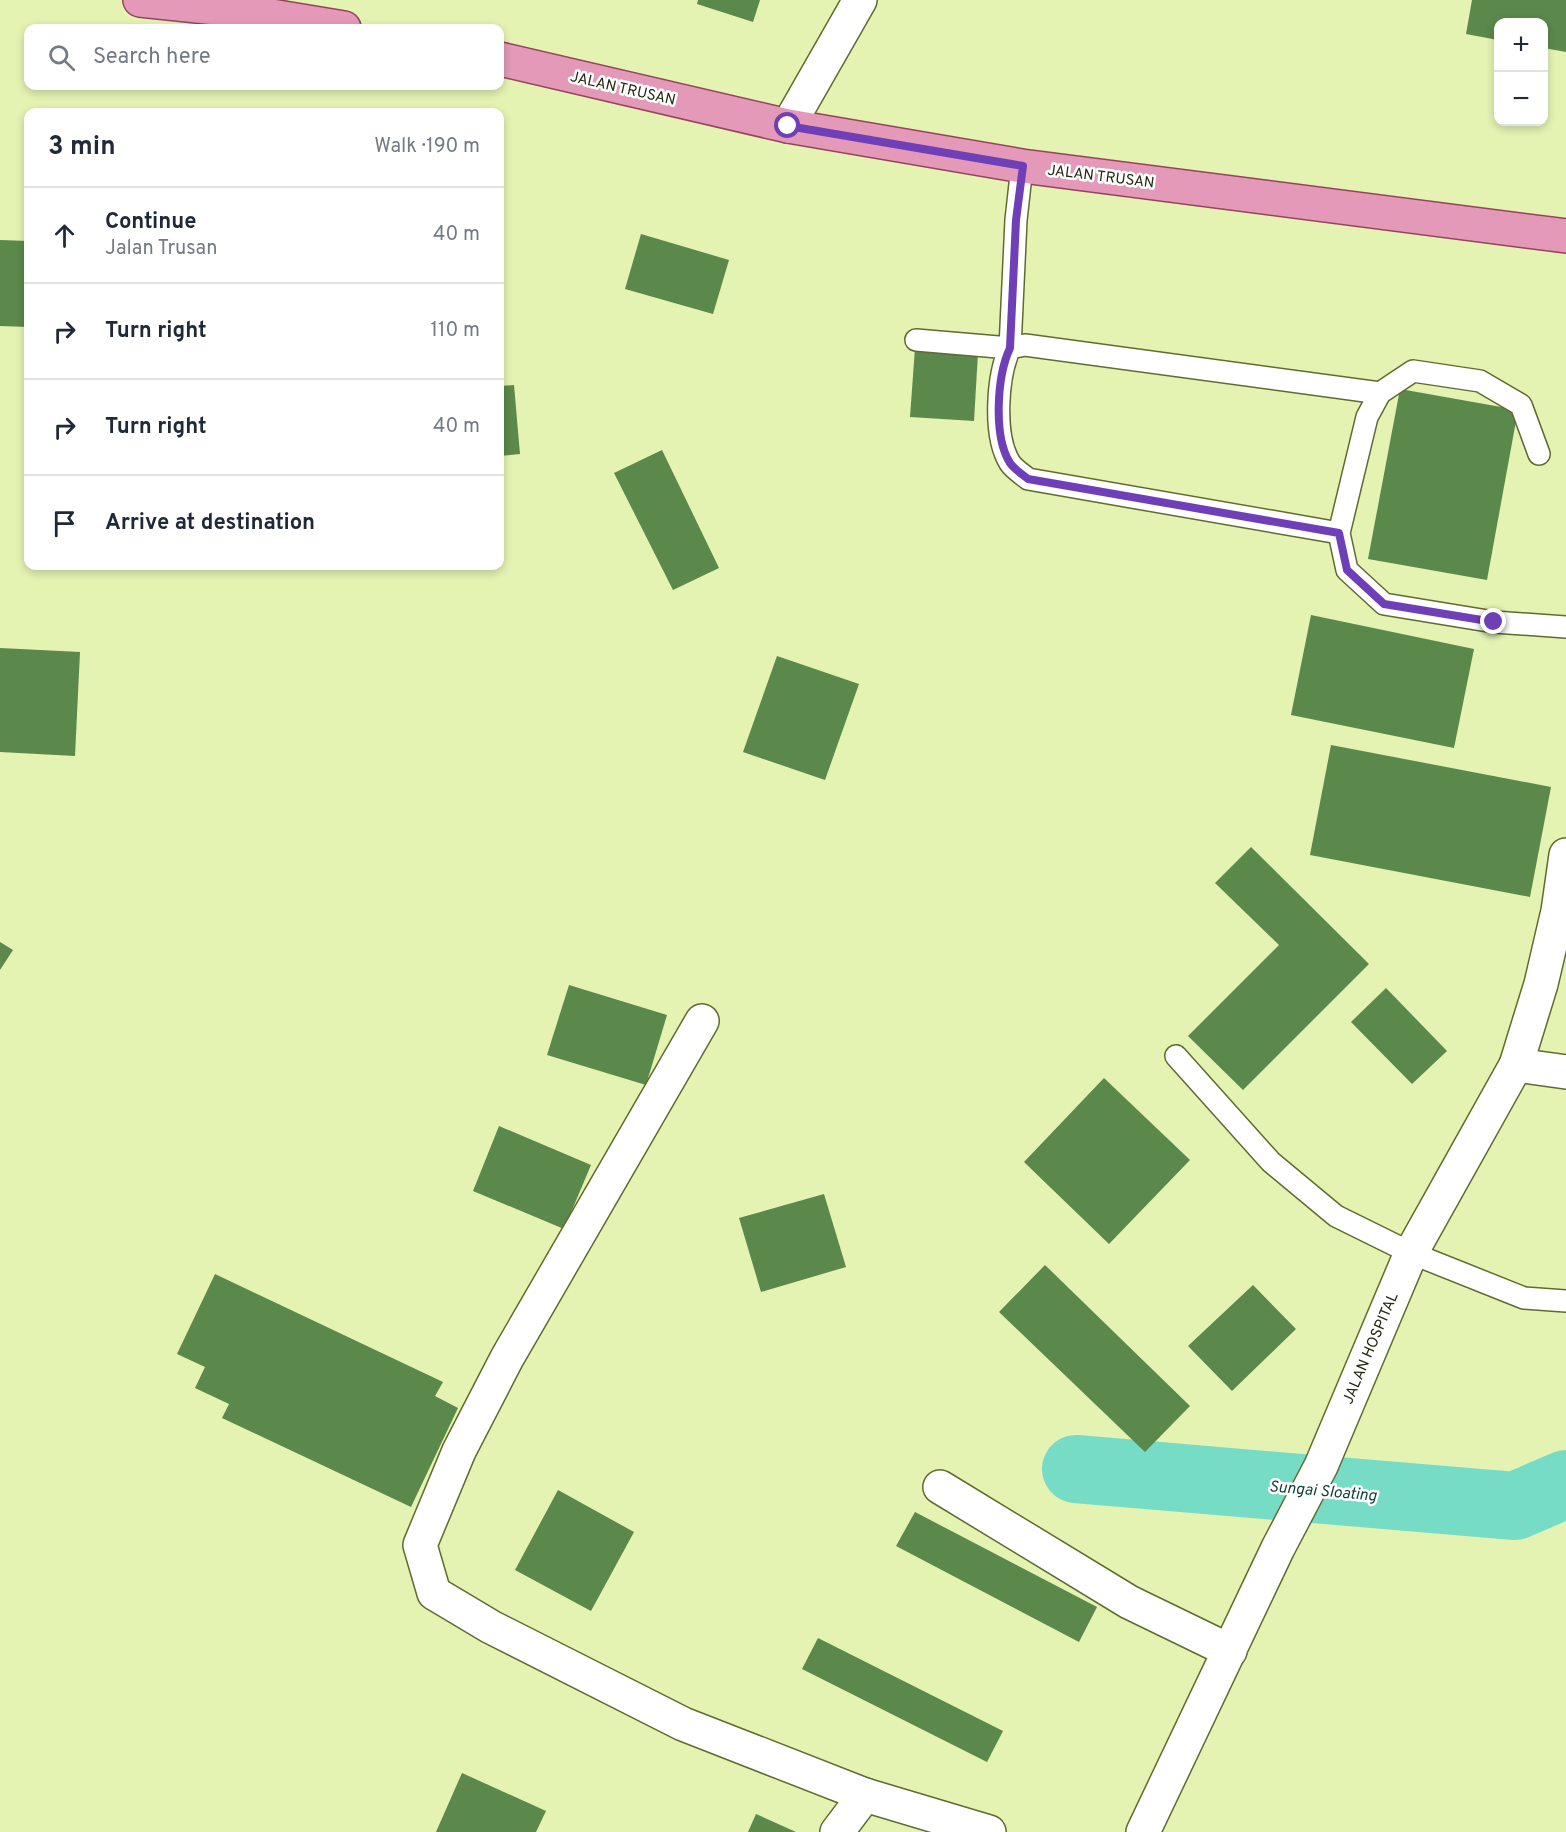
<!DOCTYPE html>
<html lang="en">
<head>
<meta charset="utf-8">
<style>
  body { margin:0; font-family:Overpass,sans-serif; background:#f2f2f3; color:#1f2937 }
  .controls { position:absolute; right:18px; top:18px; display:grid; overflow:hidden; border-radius:12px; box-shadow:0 3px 9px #0003 }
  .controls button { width:54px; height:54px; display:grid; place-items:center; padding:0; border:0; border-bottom:2px solid #e0e1e3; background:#fff; color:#1f2937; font:30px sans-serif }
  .stop { position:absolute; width:18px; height:18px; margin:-14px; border:4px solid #6f3fb7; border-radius:50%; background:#fff }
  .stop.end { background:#6f3fb7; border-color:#fff; box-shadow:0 2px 6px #0008 }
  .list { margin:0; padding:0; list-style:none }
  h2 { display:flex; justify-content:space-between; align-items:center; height:78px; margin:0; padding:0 24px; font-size:26px }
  h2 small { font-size:20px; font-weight:400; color:#747a83 }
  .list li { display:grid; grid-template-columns:39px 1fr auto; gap:18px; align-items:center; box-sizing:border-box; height:96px; padding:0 24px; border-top:2px solid #e0e1e3 }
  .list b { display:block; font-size:22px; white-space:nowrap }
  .list p { margin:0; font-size:20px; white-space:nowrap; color:#747a83 }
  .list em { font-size:20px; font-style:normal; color:#747a83 }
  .icon { flex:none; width:33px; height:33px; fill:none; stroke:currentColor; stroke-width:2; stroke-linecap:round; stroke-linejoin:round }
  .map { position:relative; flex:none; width:1566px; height:1832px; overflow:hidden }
  .search { position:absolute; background:#fff; box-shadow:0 3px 9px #0003; left:24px; top:24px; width:480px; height:66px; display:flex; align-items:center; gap:15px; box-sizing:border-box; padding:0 21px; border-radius:12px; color:#747a83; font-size:22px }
  .panel { position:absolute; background:#fff; box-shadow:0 3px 9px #0003; left:24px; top:108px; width:480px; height:462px; border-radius:12px }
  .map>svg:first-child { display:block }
</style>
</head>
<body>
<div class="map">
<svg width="1566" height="1832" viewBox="0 0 1566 1832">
  <rect width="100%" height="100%" fill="#e4f2b2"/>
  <path fill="#76dcc6" d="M1566,1470v34l-37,16 -27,8 -174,-19 15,-35 175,17z"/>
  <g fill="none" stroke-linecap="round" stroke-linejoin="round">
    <path stroke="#76dcc6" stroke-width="68" d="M1076,1469l439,37 51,-22"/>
  </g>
  <g fill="#5b884b">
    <path d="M698,0h62l-7,22 -56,-18z"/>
    <path d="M1472,0h94v52l-22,-4v-26h-46v18l-32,-6z"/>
    <path d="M641,234l88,26 -16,54 -88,-25z"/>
    <path d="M0,240l28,1v86l-28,-1z"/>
    <path d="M915,348l63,5 -4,68 -64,-4z"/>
    <path d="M514,385l6,69 -20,2v-70z"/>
    <path d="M1400,389l118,21 -31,170 -119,-21z"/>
    <path d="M662,450l57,118 -46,22 -59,-117z"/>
    <path d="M1311,615l163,34 -20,99 -163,-33z"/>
    <path d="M0,648l80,4 -5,104 -75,-4z"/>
    <path d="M777,656l82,28 -34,96 -82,-28z"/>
    <path d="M1331,745l220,42 -21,110 -220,-42z"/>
    <path d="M1251,847l118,117 -126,126 -55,-54 91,-91 -64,-62z"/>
    <path d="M0,942l13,8 -13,20z"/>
    <path d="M569,985l98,30 -21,70 -99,-30z"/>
    <path d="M1386,988l61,63 -35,33 -61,-62z"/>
    <path d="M1104,1078l86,82 -81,84 -85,-82z"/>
    <path d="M499,1126l92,39 -27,64 -91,-38z"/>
    <path d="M824,1194l22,73 -85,25 -22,-74z"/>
    <path d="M1045,1265l145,141 -45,46 -146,-140z"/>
    <path d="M215,1274l228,108 -8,14 23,12 -47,99 -189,-89 7,-14 -34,-16 10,-21 -28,-13z"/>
    <path d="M1253,1285l43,44 -64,62 -44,-45z"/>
    <path d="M558,1490l76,42 -43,79 -76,-41z"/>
    <path d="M915,1512l182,95 -18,35 -183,-96z"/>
    <path d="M818,1638l185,93 -16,31 -185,-93z"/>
    <path d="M462,1773l84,38 -10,21h-100z"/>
    <path d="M756,1814l40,18h-48z"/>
  </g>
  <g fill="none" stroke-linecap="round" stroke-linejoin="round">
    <defs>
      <g id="lane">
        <path d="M916,340l94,8 6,-128 6,-54"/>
        <path d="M1539,454l-18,-49 -41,-24 -67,-10 -33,22 -13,24 -28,116 8,37 37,34 110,18 72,5"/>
        <path d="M1339,533l-311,-54c-6,-5 -14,-10 -18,-16 -17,-27 -13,-87 0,-115l15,-3 355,48"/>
        <path d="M1176,1056l95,106 65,54 75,37 113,45 42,3"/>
      </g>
      <g id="street">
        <path d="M788,126l72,-126"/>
        <path d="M702,1021l-195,337 -48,93 -39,94 14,48 57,34 192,97 182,71 124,37"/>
        <path d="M1516,1065l50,7"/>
        <path d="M940,1487l189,115 101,49"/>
        <path d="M837,1832l28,-37"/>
      </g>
      <path id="secondary" d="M1143,1832l135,-284 43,-82 90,-213 105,-188 25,-81 17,-73 8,-56"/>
      <g id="primary">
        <path d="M140,0l95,10 109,18"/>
        <path d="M500,59l288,67 234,40 544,70"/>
      </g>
    </defs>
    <use href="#lane" stroke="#606b30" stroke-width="24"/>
    <use href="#street" stroke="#606b30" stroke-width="36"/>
    <use href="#secondary" stroke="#606b30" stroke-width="36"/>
    <use href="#primary" stroke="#94455d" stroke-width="36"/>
    <use href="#lane" stroke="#fff" stroke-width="21"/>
    <use href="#street" stroke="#fff" stroke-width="33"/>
    <use href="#secondary" stroke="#fff" stroke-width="33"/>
    <use href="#primary" stroke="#e399b7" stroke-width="33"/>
  </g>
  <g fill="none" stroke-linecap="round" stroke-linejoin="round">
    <path stroke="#6f3fb7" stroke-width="8" d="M788,126l235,40 -7,54 -6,128c-13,28 -17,88 0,115 4,6 12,11 18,16l311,54 8,37 37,34 110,18"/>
  </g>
  <g text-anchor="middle" stroke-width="5" stroke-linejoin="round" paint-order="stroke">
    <g font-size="15" fill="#23280f" stroke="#fff">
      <text transform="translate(623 88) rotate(13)" y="5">JALAN TRUSAN</text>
      <text transform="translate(1101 176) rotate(7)" y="5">JALAN TRUSAN</text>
      <text transform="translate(1370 1348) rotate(-67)" y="5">JALAN HOSPITAL</text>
    </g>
    <g font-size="16" font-style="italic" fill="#0e3e35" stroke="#fff">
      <text transform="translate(1323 1490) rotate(5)" y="6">Sungai Sloating</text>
    </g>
  </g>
</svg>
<div class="controls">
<button>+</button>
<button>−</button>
</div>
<div class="stop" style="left:788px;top:126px"></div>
<div class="stop end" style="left:1494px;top:622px"></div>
<div class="search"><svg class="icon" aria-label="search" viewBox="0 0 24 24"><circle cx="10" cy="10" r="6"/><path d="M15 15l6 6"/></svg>Search here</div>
<section class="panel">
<h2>3 min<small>Walk · 190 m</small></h2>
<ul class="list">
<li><svg class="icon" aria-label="ahead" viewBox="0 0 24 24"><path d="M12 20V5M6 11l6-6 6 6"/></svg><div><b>Continue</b><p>Jalan Trusan</p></div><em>40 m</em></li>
<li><svg class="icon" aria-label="right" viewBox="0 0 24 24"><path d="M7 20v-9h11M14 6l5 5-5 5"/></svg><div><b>Turn right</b></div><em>110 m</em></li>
<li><svg class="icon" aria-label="right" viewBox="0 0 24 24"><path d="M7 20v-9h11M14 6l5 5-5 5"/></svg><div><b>Turn right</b></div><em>40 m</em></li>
<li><svg class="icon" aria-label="arrive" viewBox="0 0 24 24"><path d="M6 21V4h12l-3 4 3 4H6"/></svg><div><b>Arrive at destination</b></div></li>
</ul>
</section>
</div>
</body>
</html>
